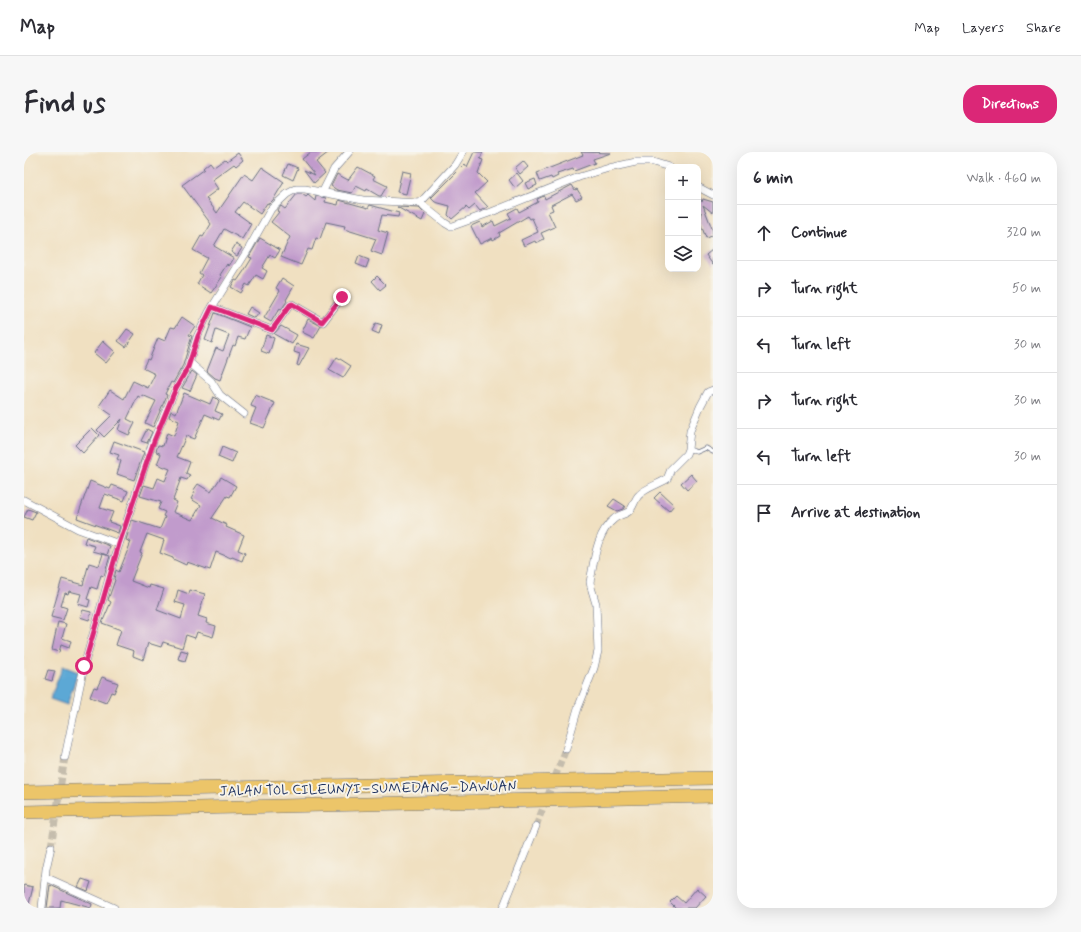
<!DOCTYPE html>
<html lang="en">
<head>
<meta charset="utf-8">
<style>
  body { margin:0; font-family:Mynerve,sans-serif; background:#f7f7f7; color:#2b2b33 }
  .controls { position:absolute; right:12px; top:12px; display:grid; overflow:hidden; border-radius:8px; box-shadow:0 4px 16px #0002 }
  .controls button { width:36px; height:36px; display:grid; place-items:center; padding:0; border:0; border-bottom:1px solid #e1e1e2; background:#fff; color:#2b2b33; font:20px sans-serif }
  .stop { position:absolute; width:12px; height:12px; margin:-9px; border:3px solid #db2777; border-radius:50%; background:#fff }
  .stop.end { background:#db2777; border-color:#fff; box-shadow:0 1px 4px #0008 }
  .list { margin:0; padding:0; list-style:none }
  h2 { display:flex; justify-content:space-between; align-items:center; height:52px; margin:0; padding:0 16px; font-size:17px }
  h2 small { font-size:13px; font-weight:400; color:#7c7c81 }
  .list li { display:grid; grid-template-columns:26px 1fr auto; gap:12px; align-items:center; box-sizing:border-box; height:56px; padding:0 16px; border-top:1px solid #e1e1e2 }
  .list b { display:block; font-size:15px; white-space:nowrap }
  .list em { font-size:13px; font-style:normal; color:#7c7c81 }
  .icon { flex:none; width:22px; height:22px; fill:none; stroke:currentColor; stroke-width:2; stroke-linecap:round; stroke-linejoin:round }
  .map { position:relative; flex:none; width:689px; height:756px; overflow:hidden; border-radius:16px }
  header { display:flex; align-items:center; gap:24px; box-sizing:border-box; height:56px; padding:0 20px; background:#fff; border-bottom:1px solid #e1e1e2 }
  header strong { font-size:19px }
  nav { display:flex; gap:22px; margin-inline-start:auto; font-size:14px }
  .intro { display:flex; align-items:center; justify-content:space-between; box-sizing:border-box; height:96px; padding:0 24px }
  h1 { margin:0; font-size:28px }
  .button { padding:10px 18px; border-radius:16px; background:#db2777; color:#fff; font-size:14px; font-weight:700 }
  main { display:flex; gap:24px; padding:0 24px }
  aside { flex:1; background:#fff; border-radius:16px; box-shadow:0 4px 16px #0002 }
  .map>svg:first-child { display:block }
</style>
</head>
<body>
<header>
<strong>Map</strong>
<nav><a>Map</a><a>Layers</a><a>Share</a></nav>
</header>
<div class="intro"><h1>Find us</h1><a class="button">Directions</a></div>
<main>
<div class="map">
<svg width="689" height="756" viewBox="0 0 689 756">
  <rect width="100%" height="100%" fill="#f7f3e8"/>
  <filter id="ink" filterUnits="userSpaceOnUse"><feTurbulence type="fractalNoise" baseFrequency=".025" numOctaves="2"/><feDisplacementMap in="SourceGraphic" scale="8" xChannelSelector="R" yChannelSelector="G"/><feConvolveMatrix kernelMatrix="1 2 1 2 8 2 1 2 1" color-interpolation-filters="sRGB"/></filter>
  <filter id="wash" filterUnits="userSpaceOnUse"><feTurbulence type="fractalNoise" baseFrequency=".012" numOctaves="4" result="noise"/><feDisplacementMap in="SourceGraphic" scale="16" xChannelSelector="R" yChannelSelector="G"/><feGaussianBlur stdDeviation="0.9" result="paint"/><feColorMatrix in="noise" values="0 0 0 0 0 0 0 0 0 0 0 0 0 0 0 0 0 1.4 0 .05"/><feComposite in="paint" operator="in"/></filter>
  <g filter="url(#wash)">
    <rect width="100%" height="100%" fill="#f0e0c1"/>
    <path fill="#5ca8d5" stroke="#3c6c9a" d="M39,514l15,6 -11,33 -17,-6z"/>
    <g id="blocks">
      <g fill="#c19bcc">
        <path d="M287,0h18l-13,10 9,11 -11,10 -10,-13 11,5 -13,-16z"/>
        <path d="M450,0h9l-3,7 3,1 -5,13 9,9 -12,11 13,14 -8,4 -5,-6 -6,5 -3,-3 -14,12 -4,-4 2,-9 -15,-4 -4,-4 34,-34 2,3z"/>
        <path d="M557,0l30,1 -18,6 2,4 -21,8 -1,-2 -16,5 1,2 -6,3 -1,-2 -11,4 -3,-8 46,-18z"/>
        <path d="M214,1l5,7 -7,6 -2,-2 -22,16 6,9 -12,9 11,15 27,-39 9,6 9,-13 22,15 -11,18 -4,4 -2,-1 -7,11 -17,-12 -8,10 14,10 -1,1 3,1 -9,15 -18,-10 -10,17 20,12 -5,8 -2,-2 -7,11 2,2 -11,16 -14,-9 5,-9 -3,-2 8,-15 -14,-8 8,-14 2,1 8,-13 -29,-39 22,-16 -1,-1 7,-6 4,5 11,-8 2,2z"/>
        <path d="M499,9l5,6 -8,7 -5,-6z"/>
        <path d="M264,12l10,4 -5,12 -10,-5z"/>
        <path d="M334,15l17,9 -2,3 14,7 -6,10h-2l-12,-7 -1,2 -10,-5 -4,7 -15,-3 -6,-4 6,-12 11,6z"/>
        <path d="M378,19l9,2 -5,21 -9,-2z"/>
        <path d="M493,21l6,8 -8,7 -6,-8z"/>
        <path d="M511,27l2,6 -9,4 -3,-6z"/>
        <path d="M548,33l3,5 2,-1 5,8 -6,3 -4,-6 -21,11 2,5 -5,2 7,15 -14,6 3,6 -8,4 -1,-2 -11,5 -3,-6 17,-8 -6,-14 -2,1 -2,-3 -29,17 1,3 -7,4 -1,-2 -12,6 -9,-18 9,-4 2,5 11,-6 2,5 16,-8 -3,-5 9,-5 2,4 19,-10 -1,-3 7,-3 1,3z"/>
        <path d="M674,41l4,9 1,-3 10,3v11l-10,-8 10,26v4l-7,3 -5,-13 -2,-1 3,-11 -4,-2z"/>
        <path d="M273,42h5l4,3 2,-2 7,6 1,-5 10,2 -1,4 13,3 1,-5 29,8 2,-3 29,8 -1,4 -16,-2 -4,15 10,3 -6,22 -11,-4 5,-12 -32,-10 1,-3 -19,-4 -6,17 -4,-1 -4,12 -4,-1 -7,16 -20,-8 9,-20 -19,-15 8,-10 -2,-1 4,-5 4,3z"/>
        <path d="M373,55l22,1 6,6 -3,7z"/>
        <path d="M236,86l20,12 -5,8 -5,-3 -8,13 5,3 -4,8 -7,-4 -7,11 -3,-2 -5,9 -10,-6 4,-7 2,1 7,-10 8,-13 -3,-1z"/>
        <path d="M212,92l6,4 -5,8 -6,-4z"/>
        <path d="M689,97v16l-7,-10z"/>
        <path d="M335,104l10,4 -3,8 -10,-4z"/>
        <path d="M353,124l9,9 -6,5 -8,-9z"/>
        <path d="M258,126l12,8 -8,14 1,1 -6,9 -2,-1 -8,13 -7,-4 16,-27 -4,-3z"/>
        <path d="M226,155l9,6 -4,5 -9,-4z"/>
        <path d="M191,161l35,14 -5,12 -7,-2 -3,9 -2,-1 -13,35 -5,-2 -8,-7 9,-23 7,3 6,-16 -13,-5 -4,13 -7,-3z"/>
        <path d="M158,165l13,9 -6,9 3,1 -9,29 -10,18 -2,-1 -6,12 2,1 -14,32 -8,-4 11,-22 -14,-6 -1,3 -3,-2 -11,23 8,4 -6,12 -11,-5 4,-11 -18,18 -7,-7 15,-15 -13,-9 11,-16 14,9 9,-18 15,7 7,-14 -12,-6 4,-9 2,1 9,-22 7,3 6,-14 4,1z"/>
        <path d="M284,167l13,7 -7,12 -12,-6z"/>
        <path d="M352,171l6,2 -3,9 -7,-3z"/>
        <path d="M257,174l16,9 -5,9 -18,-10z"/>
        <path d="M103,177l8,5 -9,13 -8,-6z"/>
        <path d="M242,183l8,3 -5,16 -8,-3z"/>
        <path d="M79,189l12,11 -9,11 -12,-10z"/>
        <path d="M272,192l13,4 -10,18 -2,-1 3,-11 -6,-2z"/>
        <path d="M313,205l14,9 -8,12 -14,-8z"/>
        <path d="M168,219l5,4 -7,16 -8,-3z"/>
        <path d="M160,241l26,11 3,-7 3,1 3,3 -4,10 7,3 -3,6 -14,-6 -11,25 -8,-3 -9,21 13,5 -4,11 4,2 -3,5 -6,-2 -8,22 4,2 -4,10 19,8 9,-15 -10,-6 4,-7 -2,-1 5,-7 13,8 10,-15 15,9 -6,11 -3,-1 -15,22 15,7 -1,2 18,8 -6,15 7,3 -3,8 -10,-4 -1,1 -15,-6 -6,18 -23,-8 -1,3 -13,-6v-1l-13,-5 4,-13 -17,-6 -7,18 2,1 -11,28 18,7 1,-3 14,4 -7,21 24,9 4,-14 -10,-3 3,-12 11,4 1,-4 15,4 -7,22 9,3 -1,4 10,3 -3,11 -16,-5 -2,6 -9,-3 -4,13 -19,-6 -2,5 -13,-4 -5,17 -10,-4 1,-5 -18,-6 5,-15 -19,-7 9,-21 -3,-2 7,-20 -1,-1 2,-9 3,2 12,-30 -5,-2 6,-20 28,9 5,-12 -2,-1 2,-4 -7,-3 3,-7 -21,-6 4,-11 10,3 4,-10 7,3 5,-12 -13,-5 4,-10 -5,-3 2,-6 5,1 4,-13 7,3 5,-15 -10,-4 2,-6 5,2z"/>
        <path d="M231,243l20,8 -11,25 -14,-5 6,-15 -5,-2z"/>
        <path d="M68,276l7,7 -16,18 -8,-8z"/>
        <path d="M123,277l5,3 -5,11 -6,-2z"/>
        <path d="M90,289l30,11 -10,28 -17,-6 4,-13 -4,-2 2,-4 -9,-3z"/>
        <path d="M198,295l14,6 -4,10 -14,-6z"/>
        <path d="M667,322l6,7 -10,9 -6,-7z"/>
        <path d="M66,329l20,8 2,-4 16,6 -4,10 -19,-7 -5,14 13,4 -4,10 11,4 -2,7 -41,-15z"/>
        <path d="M636,340l14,13 -5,6 -15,-13z"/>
        <path d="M590,347l11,7 -2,3 -6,2 -9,-5z"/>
        <path d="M4,357l8,3 -4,8 -8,-3z"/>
        <path d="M62,385l24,9 -3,9 -14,-4 2,-5 -11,-3z"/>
        <path d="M79,402l7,2 -6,20 -3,-1 -4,14 -6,-2 -4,12 3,1 -2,7 -10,-3 3,-10 -12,-3 -1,3 -3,-1 -4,13 6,2 -4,12 -12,-3 11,-38 21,6 6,-22 10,3z"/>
        <path d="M59,458l8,2 -2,8 -9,-3z"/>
        <path d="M34,470l8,2 -4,14 9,3 -2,7 -8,-3 -2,7 -7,-2z"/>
        <path d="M157,498l7,2 -3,9 -7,-2z"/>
        <path d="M24,518l7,1 -3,10 -7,-2z"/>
        <path d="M78,525l16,6 -4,10 -3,-1 -5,11 -16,-6 4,-10 3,1z"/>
        <path d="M58,727l9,3 -3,9 -10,-4z"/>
        <path d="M0,733l9,2 -5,21h-4z"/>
        <path d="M26,733l42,19 -1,4 -30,-8 -1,8h-13z"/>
        <path d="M673,736l9,8 -11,12h-19l-6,-6 6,-6 8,7z"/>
      </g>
    </g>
  </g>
  <g filter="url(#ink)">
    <use href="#blocks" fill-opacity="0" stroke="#666d81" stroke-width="1"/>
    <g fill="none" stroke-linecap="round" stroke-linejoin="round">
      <g stroke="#c5bdad" stroke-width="7" stroke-dasharray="7 3.5" stroke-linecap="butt">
        <path d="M512,674l30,-77"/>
        <path d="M27,695l14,-90"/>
      </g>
      <defs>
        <path id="service" d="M664,297l9,3 9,-4 7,4"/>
        <g id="minor">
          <path d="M674,35l15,8"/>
          <path d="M298,41l12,-24 15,-17"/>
          <path d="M396,51l35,-38 8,-13"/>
          <path d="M188,155l60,23 18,-25 2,-1 31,18 19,-25"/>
          <path d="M165,210l22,19 9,14 24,19"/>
          <path d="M0,348l54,29 41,15"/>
          <path d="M542,597l12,-41 16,-40 4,-17 -2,-47 -5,-17 -1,-5c4,-20 6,-49 24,-63 4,-4 9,-4 14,-7 5,-3 6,-11 10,-16 7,-8 19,-11 29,-17l4,-10 15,-15 2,-5 2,-18 10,-24 8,-15 5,-2"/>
          <path d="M41,605l19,-91 30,-106 39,-119 23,-53 12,-21 9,-30 12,-25 40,-64 22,-39 16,-15 9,-5h9l58,11 57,3 25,20 5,3h3l36,-13 90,-36 30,-9 27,-6h17l16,5"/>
          <path d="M21,725l69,31"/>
          <path d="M18,756l4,-39 5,-22"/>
          <path d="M479,756l33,-82"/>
        </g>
        <g id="motorway">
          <path d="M0,640l689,-14"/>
          <path d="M0,660l689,-16"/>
        </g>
      </defs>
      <use href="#service" stroke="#666d81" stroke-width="5"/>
      <use href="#minor" stroke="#666d81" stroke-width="8"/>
      <use href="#motorway" stroke="#666d81" stroke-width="14"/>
      <use href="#service" stroke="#fff" stroke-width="3.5"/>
      <use href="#minor" stroke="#fff" stroke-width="7"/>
      <use href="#motorway" stroke="#ecc569" stroke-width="13"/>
    </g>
  </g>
  <g fill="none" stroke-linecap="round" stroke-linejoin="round" filter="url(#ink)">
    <path stroke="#db2777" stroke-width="5" d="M60,514l35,-122 35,-103 22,-53 12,-21 10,-31 14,-29 60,23 18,-25 2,-1 30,18 20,-25"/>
  </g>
  <g text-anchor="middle" stroke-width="4" stroke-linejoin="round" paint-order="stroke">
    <g font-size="14" fill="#1b2f5e" stroke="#f7f3e8">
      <text transform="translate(344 636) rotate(-1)" y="5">JALAN TOL CILEUNYI–SUMEDANG–DAWUAN</text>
    </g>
  </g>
</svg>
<div class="controls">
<button>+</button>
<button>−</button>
<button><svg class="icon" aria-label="layers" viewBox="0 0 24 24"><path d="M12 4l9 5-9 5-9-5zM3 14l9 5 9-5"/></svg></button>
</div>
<div class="stop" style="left:60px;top:514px"></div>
<div class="stop end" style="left:318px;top:145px"></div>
</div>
<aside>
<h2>6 min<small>Walk · 460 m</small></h2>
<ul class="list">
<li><svg class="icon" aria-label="ahead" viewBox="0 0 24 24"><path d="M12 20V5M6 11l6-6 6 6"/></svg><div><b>Continue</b></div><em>320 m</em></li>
<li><svg class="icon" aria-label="right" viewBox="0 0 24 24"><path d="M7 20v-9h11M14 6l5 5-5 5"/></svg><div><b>Turn right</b></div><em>50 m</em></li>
<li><svg class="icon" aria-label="left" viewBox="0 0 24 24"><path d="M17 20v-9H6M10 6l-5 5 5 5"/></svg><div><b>Turn left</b></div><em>30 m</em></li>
<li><svg class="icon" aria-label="right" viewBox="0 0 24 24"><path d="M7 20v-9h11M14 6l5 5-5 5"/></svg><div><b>Turn right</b></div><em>30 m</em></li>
<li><svg class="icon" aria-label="left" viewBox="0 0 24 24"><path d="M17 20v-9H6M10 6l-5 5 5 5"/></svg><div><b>Turn left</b></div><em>30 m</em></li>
<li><svg class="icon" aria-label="arrive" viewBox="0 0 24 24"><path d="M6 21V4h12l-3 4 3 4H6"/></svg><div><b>Arrive at destination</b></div></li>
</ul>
</aside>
</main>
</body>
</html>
